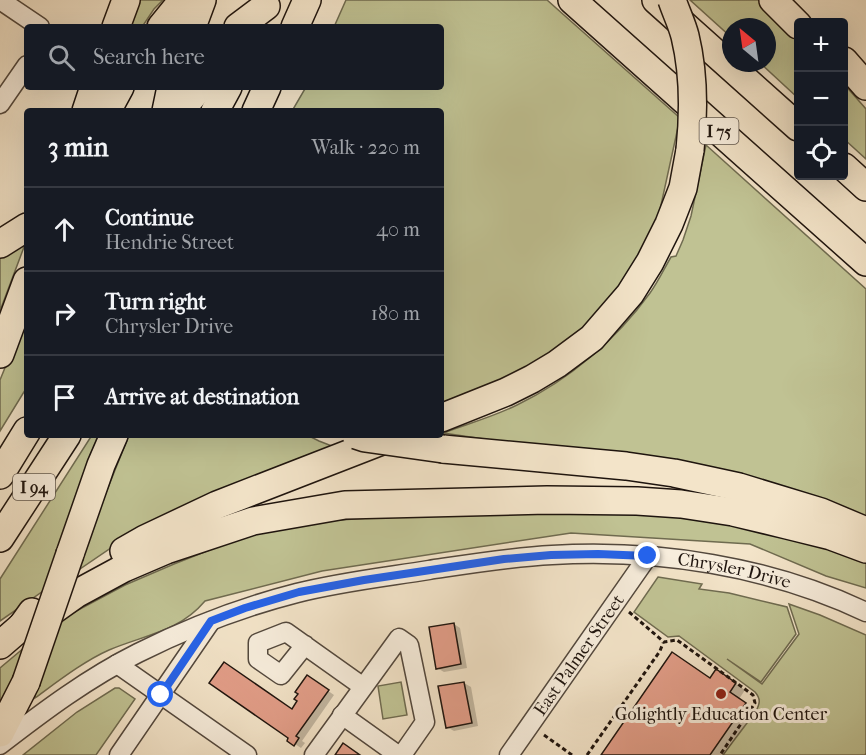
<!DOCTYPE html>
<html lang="en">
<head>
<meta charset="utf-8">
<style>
  body { margin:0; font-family:"IM FELL French Canon",serif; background:#20242c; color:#f1f3f6 }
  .controls { position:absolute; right:18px; top:18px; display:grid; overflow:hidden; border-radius:6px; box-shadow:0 6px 24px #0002 }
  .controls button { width:54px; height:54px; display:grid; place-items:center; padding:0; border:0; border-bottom:2px solid #363941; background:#171b24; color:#f1f3f6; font:30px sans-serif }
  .compass { position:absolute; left:722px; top:18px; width:54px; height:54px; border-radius:50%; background:#171b24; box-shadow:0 6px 24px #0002; rotate:331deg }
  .stop { position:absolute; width:18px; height:18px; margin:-14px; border:4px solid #2563eb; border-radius:50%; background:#fff }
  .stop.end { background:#2563eb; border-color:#fff; box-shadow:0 2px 6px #0008 }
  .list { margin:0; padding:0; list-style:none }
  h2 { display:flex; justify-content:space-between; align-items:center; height:78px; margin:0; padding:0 24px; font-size:26px }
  h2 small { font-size:20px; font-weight:400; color:#9ea1a6 }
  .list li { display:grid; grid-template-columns:39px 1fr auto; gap:18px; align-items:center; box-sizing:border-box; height:84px; padding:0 24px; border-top:2px solid #363941 }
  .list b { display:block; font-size:22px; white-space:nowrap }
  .list p { margin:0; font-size:20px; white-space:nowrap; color:#9ea1a6 }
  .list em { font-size:20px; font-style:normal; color:#9ea1a6 }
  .icon { flex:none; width:33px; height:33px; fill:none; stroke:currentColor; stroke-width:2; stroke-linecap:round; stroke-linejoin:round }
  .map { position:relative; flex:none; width:866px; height:755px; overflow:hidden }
  .search { position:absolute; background:#171b24; box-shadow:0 6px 24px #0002; left:24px; top:24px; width:420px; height:66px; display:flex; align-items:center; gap:15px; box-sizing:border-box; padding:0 21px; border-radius:6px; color:#9ea1a6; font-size:22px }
  .panel { position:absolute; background:#171b24; box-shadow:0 6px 24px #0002; left:24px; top:108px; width:420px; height:330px; border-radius:6px }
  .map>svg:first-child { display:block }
</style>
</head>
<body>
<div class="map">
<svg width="866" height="755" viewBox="0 0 866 755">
  <rect width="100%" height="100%" fill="#f3e4c9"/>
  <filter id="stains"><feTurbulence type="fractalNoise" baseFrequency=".00333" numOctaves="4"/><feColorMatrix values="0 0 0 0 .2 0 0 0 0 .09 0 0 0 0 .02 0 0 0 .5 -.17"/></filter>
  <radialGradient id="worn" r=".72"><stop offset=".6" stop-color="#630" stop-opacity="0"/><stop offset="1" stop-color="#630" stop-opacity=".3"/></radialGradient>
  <g fill="#c0c293" stroke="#6f6b50" stroke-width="1.5">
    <path d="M134,0h29l-9,9 -12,18h-18z"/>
    <path d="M346,0h201l133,118 -24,110 -49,88 -65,51 -101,42v-298h-149l14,-24h135v-60h-107z"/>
    <path d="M690,0h70l16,12 22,23v63l-38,-35h7v-36h-36v10z"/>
    <path d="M844,84l22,25v50l-22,-20z"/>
    <path d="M706,145l160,144v229l-333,-72 -90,-13c24,-9 50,-16 74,-28 52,-25 99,-65 133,-112 8,-11 14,-24 21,-36l5,-1 7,-16 8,-24z"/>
    <path d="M27,239l-27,72v-57z"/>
    <path d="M27,314v73l-27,44v-51z"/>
    <path d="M92,435h14l-60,154 -46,32v-42z"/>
    <path d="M129,435h178l12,6 18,7 -184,79 -42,21 -37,25z"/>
    <path d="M487,513l169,1 78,11 59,13 73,23v27l-40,-12 -76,-32 -179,-11 -249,38 -117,30c-26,31 -61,34 -96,49 -25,11 -52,32 -74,48l1,-10 -26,-3 -10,18v-35l25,-21 40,-30 60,-32 49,-21 71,-28 57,-14 39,-2 68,-5z"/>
    <path d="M658,577l44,7 -3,5 30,4 58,14 9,27 -35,48 -34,-23 35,25 37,-50 -10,-30 31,11 46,20v118l-1,2h-142l33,-44c4,-8 5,-12 -1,-19l-76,-56 -11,1 -34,-25z"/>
    <path d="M401,682l6,33 -24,4 -5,-33z"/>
    <path d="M115,688h4l16,11 -39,56h-73l54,-43z"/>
  </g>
  <g fill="#0003">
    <path d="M454,624l6,4 7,40 -23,4 -7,-4z"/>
    <path d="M727,677l18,13 -6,9 16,11 -31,45h-122l109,-75z"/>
    <path d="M314,681l20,14 -32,46 3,2 -4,5 -6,-4 -2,-34z"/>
    <path d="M464,683l7,4 7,39 -24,5 -7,-4z"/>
  </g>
  <g fill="#e39e89" stroke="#1e140e" stroke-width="1.5">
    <path d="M454,623l7,41 -25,5 -7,-42z"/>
    <path d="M672,652l38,26 6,-9 20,14 -6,9 16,11 -36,52h-109z"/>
    <path d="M224,662l68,47 5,-8 -3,-2 4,-5 -3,-2 12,-17 22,15 -33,46 3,2 -5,8 -7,-5 1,-3 -79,-55z"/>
    <path d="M464,682l8,41 -26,5 -8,-42z"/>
    <path d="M343,743l17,12h-25z"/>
  </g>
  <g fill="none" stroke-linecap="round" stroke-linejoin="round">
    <defs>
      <g id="minor">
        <path d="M0,0l40,27"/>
        <path d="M0,104l27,-39"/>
        <path d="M305,645l-24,30 -23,-16v-16l28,-11 76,54"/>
        <path d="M117,664l130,91"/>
        <path d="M342,715l56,40"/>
        <path id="s1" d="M0,745c44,-34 88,-67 138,-92 50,-25 104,-46 159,-60 43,-11 88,-16 132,-23 40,-6 82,-13 123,-15 106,-6 217,11 314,57"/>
        <path d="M119,755l92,-134"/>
        <path d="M314,755l85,-117 10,7 16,77 -23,33"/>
        <path id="s2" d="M509,755l139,-199"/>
      </g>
      <g id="highway">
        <path d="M572,0l294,262"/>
        <path d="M656,0l142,127"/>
        <path d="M773,0l25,25"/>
        <path d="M116,27l10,-27"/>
        <path d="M161,27l22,-27"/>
        <path d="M192,27l10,-27"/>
        <path d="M238,27l28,-21"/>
        <path d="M295,27l12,-27"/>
        <path d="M844,61l22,25"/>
        <path d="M86,111l8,-24"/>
        <path d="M107,111l13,-24"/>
        <path d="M166,111l5,-24"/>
        <path d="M180,111l20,-24"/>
        <path d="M215,111l13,-24"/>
        <path d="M256,111l11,-24"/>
        <path d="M844,167l22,20"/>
        <path d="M0,244l27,-17"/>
        <path d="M0,354l27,-73"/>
        <path d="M441,418l65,-26 26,-13 25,-15 35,-26 38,-44 20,-32 19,-38 14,-36 7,-38"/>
        <path d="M443,449l183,17 48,7 65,14 82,25 45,19"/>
        <path d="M0,475l27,-44"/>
        <path d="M0,538l67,-103"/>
        <path d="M124,551l21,-12 72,-34 175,-68"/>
        <path d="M70,554l31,-89 13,-30"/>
        <path d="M22,626l16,-5 38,-27 48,-26 42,-18 87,-29 92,-16 202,-5 90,1 44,3 52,8 54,13 44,11 35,13"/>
        <path d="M0,645l22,-19 10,-14"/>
        <path d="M0,733l26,-51"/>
      </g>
    </defs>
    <use href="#minor" stroke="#53483d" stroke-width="21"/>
    <use href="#highway" stroke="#1e140e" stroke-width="30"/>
    <g stroke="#1e140e" stroke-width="3" stroke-dasharray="4.5 3" stroke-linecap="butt">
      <path d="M629,612l35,30 13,-2 76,55 2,8 -35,52"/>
      <path d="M544,735l28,20"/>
      <path d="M587,755l73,-104 3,-8"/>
    </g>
    <use href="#minor" stroke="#f7eddc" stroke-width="18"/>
    <use href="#highway" stroke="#f3e4c9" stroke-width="27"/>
    <defs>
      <g id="highway-bridge">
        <path d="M672,0c4,12 10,24 13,36 9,37 9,76 5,114"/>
        <path d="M356,435l9,3 78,11"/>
        <path d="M26,682l44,-128"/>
      </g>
    </defs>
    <use href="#highway-bridge" stroke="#1e140e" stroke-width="30" stroke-linecap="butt"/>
    <use href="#highway-bridge" stroke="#f3e4c9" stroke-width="27"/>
  </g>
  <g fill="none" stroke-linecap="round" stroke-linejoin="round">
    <path stroke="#2563eb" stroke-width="8" d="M161,695l50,-74 34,-13 54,-16 65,-12 140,-21 47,-4 47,-1 50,2"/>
  </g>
  <circle fill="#8f2418" stroke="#f7eddc" stroke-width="2" cx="721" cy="694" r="6"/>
  <g text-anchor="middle" stroke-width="6" stroke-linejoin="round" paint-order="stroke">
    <g fill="#f7eddc" stroke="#5f554c" stroke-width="1.5">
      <rect x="699.5" y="118" width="39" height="26" rx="4.5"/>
      <rect x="13" y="474" width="42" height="26" rx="4.5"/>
    </g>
    <g font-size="16" font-weight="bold" fill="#1e140e">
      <text x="719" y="137">I 75</text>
      <text x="34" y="493">I 94</text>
    </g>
    <g font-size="18" fill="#1e140e" stroke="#f7eddc">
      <text dy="6" stroke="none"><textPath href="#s1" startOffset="778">Chrysler Drive</textPath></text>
      <text dy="6" stroke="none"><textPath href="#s2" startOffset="122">East Palmer Street</textPath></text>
    </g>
    <g font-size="18" fill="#1e140e" stroke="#f7eddc">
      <text x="721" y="720">Golightly Education Center</text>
    </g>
  </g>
  <rect width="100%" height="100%" filter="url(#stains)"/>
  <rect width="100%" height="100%" fill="url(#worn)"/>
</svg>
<div class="controls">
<button>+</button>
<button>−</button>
<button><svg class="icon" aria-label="locate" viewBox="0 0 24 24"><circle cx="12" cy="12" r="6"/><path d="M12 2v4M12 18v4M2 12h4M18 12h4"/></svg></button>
</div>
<svg class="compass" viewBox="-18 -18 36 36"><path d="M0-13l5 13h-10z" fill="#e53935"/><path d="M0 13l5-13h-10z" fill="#9ea1a6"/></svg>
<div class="stop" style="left:161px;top:695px"></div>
<div class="stop end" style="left:648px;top:556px"></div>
<div class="search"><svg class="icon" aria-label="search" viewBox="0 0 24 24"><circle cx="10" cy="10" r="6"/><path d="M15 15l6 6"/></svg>Search here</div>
<section class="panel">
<h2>3 min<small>Walk · 220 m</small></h2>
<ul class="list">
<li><svg class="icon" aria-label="ahead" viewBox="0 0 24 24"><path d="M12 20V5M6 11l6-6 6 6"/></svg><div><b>Continue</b><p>Hendrie Street</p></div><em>40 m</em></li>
<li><svg class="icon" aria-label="right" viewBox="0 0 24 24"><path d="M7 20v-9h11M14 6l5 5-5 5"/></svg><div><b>Turn right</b><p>Chrysler Drive</p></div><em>180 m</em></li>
<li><svg class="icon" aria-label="arrive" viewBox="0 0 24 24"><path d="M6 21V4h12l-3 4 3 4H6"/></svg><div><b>Arrive at destination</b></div></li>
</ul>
</section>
</div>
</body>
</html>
